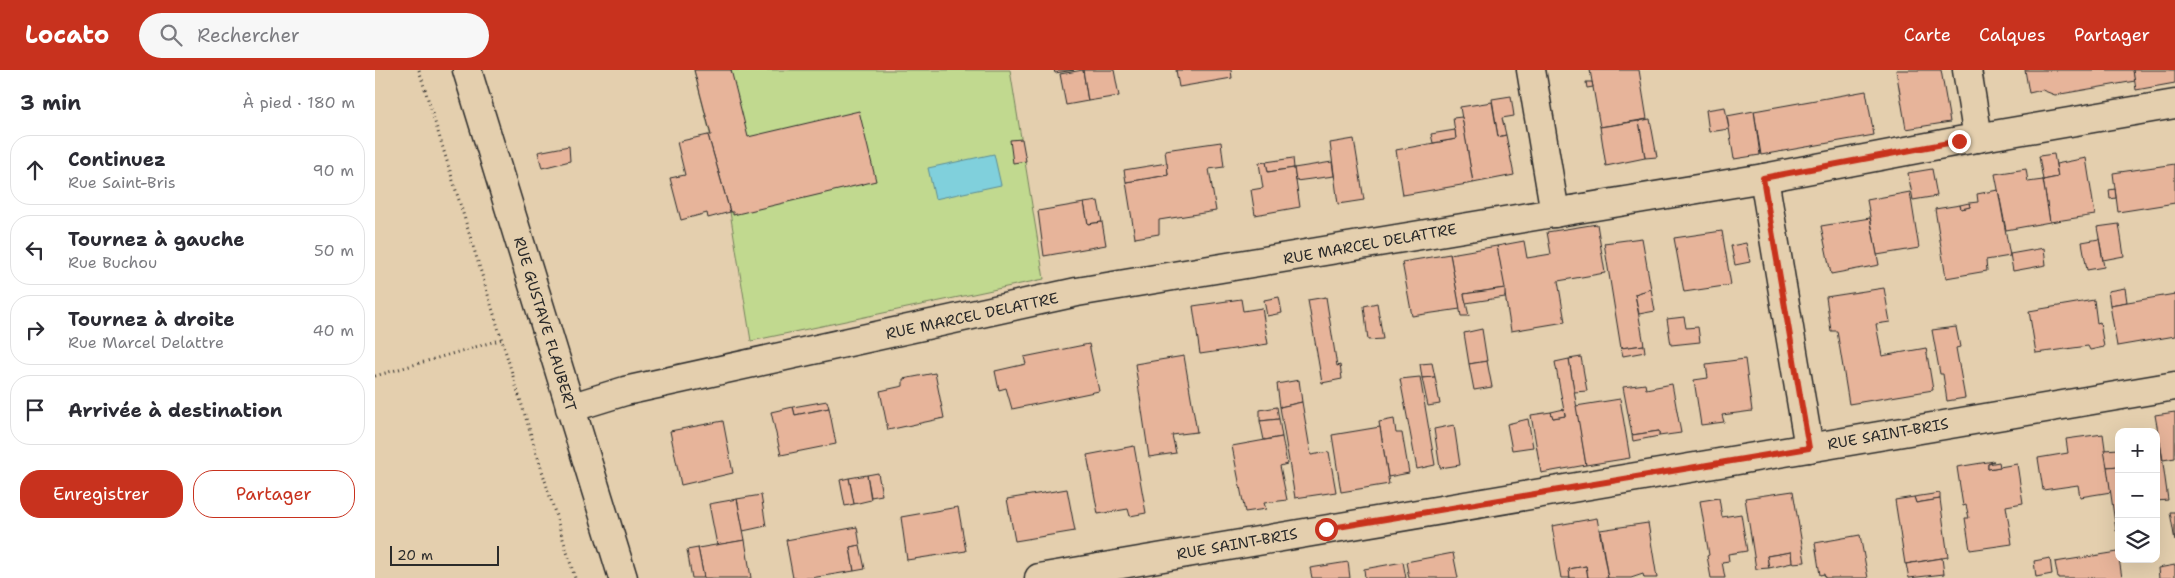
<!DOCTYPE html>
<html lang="fr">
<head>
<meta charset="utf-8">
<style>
  body { margin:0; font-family:"Shantell Sans",sans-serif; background:#f7f7f7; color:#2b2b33 }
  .controls { position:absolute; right:15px; bottom:15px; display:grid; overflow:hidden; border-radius:10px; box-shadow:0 5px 20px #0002 }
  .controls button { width:45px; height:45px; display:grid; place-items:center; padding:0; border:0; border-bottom:1px solid #e1e1e2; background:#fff; color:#2b2b33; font:25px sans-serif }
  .scale { position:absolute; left:15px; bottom:12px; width:109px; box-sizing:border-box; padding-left:5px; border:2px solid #2b2b2b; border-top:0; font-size:14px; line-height:18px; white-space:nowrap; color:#2b2b2b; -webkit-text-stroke:4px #e4cfae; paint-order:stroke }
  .stop { position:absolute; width:15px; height:15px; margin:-11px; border:4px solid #c8321e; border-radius:50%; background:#fff }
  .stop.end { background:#c8321e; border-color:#fff; box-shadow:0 1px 5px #0008 }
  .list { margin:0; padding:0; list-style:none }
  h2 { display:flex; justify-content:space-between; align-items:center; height:65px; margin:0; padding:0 20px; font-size:21px }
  h2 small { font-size:16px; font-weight:400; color:#7c7c81 }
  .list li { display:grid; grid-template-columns:32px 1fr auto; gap:15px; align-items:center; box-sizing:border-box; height:70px; margin:0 10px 10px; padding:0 10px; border:1px solid #e1e1e2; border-radius:20px }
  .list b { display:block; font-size:19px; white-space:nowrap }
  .list p { margin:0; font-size:16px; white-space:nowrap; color:#7c7c81 }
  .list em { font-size:16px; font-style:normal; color:#7c7c81 }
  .actions { display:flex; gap:10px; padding:15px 20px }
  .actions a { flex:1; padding:11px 0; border:1px solid #c8321e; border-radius:20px; text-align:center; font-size:18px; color:#c8321e }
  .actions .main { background:#c8321e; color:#fff }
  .icon { flex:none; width:28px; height:28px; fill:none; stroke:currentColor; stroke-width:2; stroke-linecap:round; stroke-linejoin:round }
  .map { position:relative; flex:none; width:1800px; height:508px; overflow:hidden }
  header { display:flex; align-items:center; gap:30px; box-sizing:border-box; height:70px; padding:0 25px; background:#c8321e; color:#fff }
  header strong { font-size:24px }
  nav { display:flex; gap:28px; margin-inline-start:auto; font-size:18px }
  .search { width:350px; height:45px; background:#f7f7f7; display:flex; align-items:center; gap:12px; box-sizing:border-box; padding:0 18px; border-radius:28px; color:#7c7c81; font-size:19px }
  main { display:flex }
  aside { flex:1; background:#fff }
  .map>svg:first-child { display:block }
</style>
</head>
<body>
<header>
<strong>Locato</strong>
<div class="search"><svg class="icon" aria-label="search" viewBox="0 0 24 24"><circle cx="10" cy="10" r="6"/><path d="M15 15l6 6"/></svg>Rechercher</div>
<nav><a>Carte</a><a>Calques</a><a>Partager</a></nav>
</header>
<main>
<aside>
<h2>3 min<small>À pied · 180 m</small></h2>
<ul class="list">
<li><svg class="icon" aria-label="ahead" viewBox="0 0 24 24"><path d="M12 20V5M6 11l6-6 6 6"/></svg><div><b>Continuez</b><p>Rue Saint-Bris</p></div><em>90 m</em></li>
<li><svg class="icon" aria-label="left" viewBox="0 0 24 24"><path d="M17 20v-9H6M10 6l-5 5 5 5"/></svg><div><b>Tournez à gauche</b><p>Rue Buchou</p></div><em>50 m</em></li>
<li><svg class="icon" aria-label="right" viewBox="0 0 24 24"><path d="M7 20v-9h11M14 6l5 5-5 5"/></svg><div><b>Tournez à droite</b><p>Rue Marcel Delattre</p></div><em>40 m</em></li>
<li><svg class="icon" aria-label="arrive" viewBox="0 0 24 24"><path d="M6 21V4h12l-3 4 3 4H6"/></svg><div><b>Arrivée à destination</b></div></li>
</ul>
<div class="actions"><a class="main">Enregistrer</a><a>Partager</a></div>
</aside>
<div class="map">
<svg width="1800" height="508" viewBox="0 0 1800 508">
  <rect width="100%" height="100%" fill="#e4cfae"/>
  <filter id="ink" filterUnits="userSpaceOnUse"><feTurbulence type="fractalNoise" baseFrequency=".02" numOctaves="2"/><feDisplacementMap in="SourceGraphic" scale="10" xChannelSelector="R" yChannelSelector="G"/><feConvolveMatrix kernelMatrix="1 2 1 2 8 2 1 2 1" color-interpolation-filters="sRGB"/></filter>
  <g filter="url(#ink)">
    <path fill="#c1d98f" stroke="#76825d" d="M319,0h316l34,209 -293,62 -21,-129z"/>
    <path fill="#80d0dc" stroke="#5e8e95" d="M619,84l7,31 -66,14 -7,-31z"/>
    <g fill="#e7b49a" stroke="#2b2b2b">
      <path d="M319,0h37l17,67 111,-26 17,70 -143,34v-3h-3l-22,-77h3z"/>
      <path d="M679,0h20l-19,3z"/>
      <path d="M708,0l5,31 -22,4 -6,-31z"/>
      <path d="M708,0h31l5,26 -31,5z"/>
      <path d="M801,0h55l1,8 -53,9z"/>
      <path d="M1215,0h49l8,49 -47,8z"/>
      <path d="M1521,0h45l9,52 -44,7z"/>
      <path d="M1650,0h108l2,11 -80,14 -13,-5 -13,3z"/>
      <path d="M1758,0h42v13l-39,7z"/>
      <path d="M1211,12h6l1,5 -6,1z"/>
      <path d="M1491,21l8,44 -113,20 -7,-44z"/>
      <path d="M1136,26l3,20 -12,2 4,17 -8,2 -6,-38z"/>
      <path d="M1117,32l6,35 8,-2 8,40 -41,8 -13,-76z"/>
      <path d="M1350,37l4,22 -20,3 -3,-22z"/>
      <path d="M1379,41l6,44 -26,4 -7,-43z"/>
      <path d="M1087,47l11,66 -70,12 -7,-45 60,-11 -3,-21z"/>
      <path d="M1275,49l7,38 -12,1 -6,-37z"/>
      <path d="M1264,51l6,37 -39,8 -6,-39z"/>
      <path d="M1080,60l1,9 -23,4 -2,-9z"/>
      <path d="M333,65l22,77 -22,6 -1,-5 -26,7 -11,-42 15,-3 -8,-33z"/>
      <path d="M647,69l4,22 -13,2 -3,-23z"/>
      <path d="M979,69l10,61 -26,4 -8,-61z"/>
      <path d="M846,72l3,25 -15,2 7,42 -57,9v14l-24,4 -9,-56 42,-7 -3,-25z"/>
      <path d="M194,76l1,15 -28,7 -4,-16z"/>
      <path d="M1679,84l4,23 -15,3 -4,-24z"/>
      <path d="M918,88l1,10 -26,4 -2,-10z"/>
      <path d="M1711,88l9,57 -45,7 -7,-42 15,-3 -2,-13z"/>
      <path d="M891,92l2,10 26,-4 6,39 -45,8 -4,-25 12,-2 -4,-25z"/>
      <path d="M957,92l2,14 -38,5 -2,-13z"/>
      <path d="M792,93l1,12 -42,7 -2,-12z"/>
      <path d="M1800,94v39l-57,9 -5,-39z"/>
      <path d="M1557,99l5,27 -24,4 -5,-27z"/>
      <path d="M1651,99l2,13 15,-2 7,42 -44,8 -11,-56z"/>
      <path d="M1740,119l1,9 -6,1 -1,-9z"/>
      <path d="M1623,120l12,66 -24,4 1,11 -41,7 -11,-69 25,-4 1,4 9,-2 -1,-4 9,-1 -1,-8z"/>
      <path d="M1535,122l9,56 -42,7 -10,-55z"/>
      <path d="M723,131l4,21 -14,2 -4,-21z"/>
      <path d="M709,133l4,21 14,-2 4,23 -62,11 -6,-45z"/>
      <path d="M1594,133l1,4 -9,2 -1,-4z"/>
      <path d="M1495,148l9,47 -48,9 -10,-48z"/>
      <path d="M1222,154l8,49 -47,8 7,41 -54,9 -14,-85 27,-5 3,17 24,-4 -4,-22z"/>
      <path d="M1744,154l5,32 -21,4 -6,-33z"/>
      <path d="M1347,161l9,54 -47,7 -10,-54z"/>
      <path d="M1267,168l9,51 -16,5 9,51 -23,3 -17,-105z"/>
      <path d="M1724,169l5,28 -17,3 -5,-28z"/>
      <path d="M1371,173l4,19 -15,3 -4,-19z"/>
      <path d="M1122,176l8,42 -41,6 5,22h-8l-11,-62z"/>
      <path d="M1669,178l2,17 -33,6 -3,-17z"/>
      <path d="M1075,184l10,55 -48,7 -10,-54z"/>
      <path d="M1130,218v9l-39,6 -2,-9z"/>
      <path d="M1509,218l6,34 -14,2 6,32 44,-8 7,42 -84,14 -12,-73h-6l-5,-34z"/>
      <path d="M1750,218l2,14 -17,3 -2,-14z"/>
      <path d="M1276,219l4,22 -16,3 -4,-20z"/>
      <path d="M1800,224v42l-58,10 -7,-41z"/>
      <path d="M904,227l3,16 -15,3 -3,-16z"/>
      <path d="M951,227l11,69 3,-1 2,14 -20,4 -14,-83z"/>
      <path d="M866,229l2,12 19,-3 6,36 -68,10 -7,-48z"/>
      <path d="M1719,230l3,23 3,-1 4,25 -14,3 -2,-4 -52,7 -7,-42z"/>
      <path d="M1002,233l6,36 -15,1 -4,-34z"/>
      <path d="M1309,247l2,11 12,-1 2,15 -29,3 -4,-26z"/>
      <path d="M1581,257l4,20 -4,1 9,50 -18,3 -4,-27h-3l-8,-44z"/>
      <path d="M1107,259l5,32 -18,3 -5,-31z"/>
      <path d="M714,274l10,47 -87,18 -6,-21 -7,2 -4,-19 31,-7 -2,-7z"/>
      <path d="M1269,275l1,7 -22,4 -2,-8z"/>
      <path d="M809,286l13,76 -25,3 4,18 -27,4 -14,-93z"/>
      <path d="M1206,287l6,34 -13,1 -5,-33z"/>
      <path d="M1194,289l17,106 -45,8 -10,-58 20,-3 2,6 12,-2 -10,-54z"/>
      <path d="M1370,289l7,52 -30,4 2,7 -23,3 -7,-45 14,-2 -2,-14z"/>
      <path d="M1112,291l5,26 -18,3 -5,-26z"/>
      <path d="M1057,293l3,14 -13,1 -2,-14z"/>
      <path d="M560,303l9,45 -56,12 -8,-39 23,-5v-7z"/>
      <path d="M1045,307l15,88 -18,4 -17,-90z"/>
      <path d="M1060,307l5,27 -12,2 -6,-28z"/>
      <path d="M924,310l3,22 -22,5 -3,-23z"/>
      <path d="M1270,314l1,5 26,-5 9,49 -22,3v-5l-27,4 -9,-48z"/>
      <path d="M1245,329l10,59 -44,7 -10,-59z"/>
      <path d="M452,331l2,7 -34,7 -2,-8z"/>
      <path d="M927,332l9,53 18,-3 7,40 -41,6 -15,-91z"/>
      <path d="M418,337l2,8 34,-7 7,36 -55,11 -10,-43z"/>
      <path d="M902,337l2,12 -19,2v-11z"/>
      <path d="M1189,339l1,7 -12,2 -2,-6z"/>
      <path d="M1800,342v46l-12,2 -8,-45z"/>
      <path d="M904,349l3,18 -18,3 -4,-19z"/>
      <path d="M1019,349l2,14h6l7,40 -21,4 -9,-55z"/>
      <path d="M1153,349l5,28 -21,3 -5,-26z"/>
      <path d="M348,351l10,52 -52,12 -11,-54z"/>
      <path d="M1079,355l6,40 -20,3 -6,-39z"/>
      <path d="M1005,357l9,57 -48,8 -9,-57z"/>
      <path d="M1284,361v5l-26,5 -1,-6z"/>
      <path d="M1728,364l8,58 -31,5 -2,-12 -35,5 -5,-32 30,-5 -2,-14z"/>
      <path d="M907,367l5,27 -7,2 7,34 -23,3 2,6 -21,3 -13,-66z"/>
      <path d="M1781,372h4l8,58 -12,1z"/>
      <path d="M759,376l12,67 -16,3 -2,-7 -30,5 -11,-59z"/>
      <path d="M1744,379v17l-12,1 -3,-17z"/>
      <path d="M1619,391l-6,3v5l29,-5 6,39 -17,3 6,38 -42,6 -5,-32h4l-3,-13 -3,1 -6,-39z"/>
      <path d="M1624,392l1,5 -12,2v-5z"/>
      <path d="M1744,396v56l-4,1 -8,-56z"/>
      <path d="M503,403l4,22 -11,2 -4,-22z"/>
      <path d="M492,405l4,25 -17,4 -5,-26z"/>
      <path d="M474,408l5,26 -9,2 -5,-26z"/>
      <path d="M692,419l8,42 -60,10 -8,-42z"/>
      <path d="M1418,421l12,71 -13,1 -1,-11 -24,4 2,12 -13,1 -11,-71z"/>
      <path d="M1565,423v6l-24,4 -2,-6z"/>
      <path d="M386,425l5,31 -23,5 -6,-32z"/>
      <path d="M1539,427l2,6 24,-4 8,58 -43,7 -10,-64z"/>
      <path d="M1344,428l3,19 19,-3 6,37 -19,3 1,7 -7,1 3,16h-14l-4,-22 2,-1 -9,-54z"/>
      <path d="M362,429l8,41 -28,5 -8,-41z"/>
      <path d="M583,437l8,44 -59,9 -6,-43z"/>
      <path d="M1795,442h5v29z"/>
      <path d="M1222,448l11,60h-20l-2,-12 -17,3 1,9h-9l-9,-52z"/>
      <path d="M1744,452v9h-3l-1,-8z"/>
      <path d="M1273,453l9,55h-13l-1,-4 -12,4h-23l-8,-48z"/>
      <path d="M482,457l3,18 -10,2 4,24 -43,7h-18l-7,-38z"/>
      <path d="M1485,465l8,43h-43l-1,-4 -4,1 -5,-32z"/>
      <path d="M370,470l6,38h-47l-6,-30z"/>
      <path d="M485,475l5,24 -11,2 -4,-24z"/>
      <path d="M323,478l6,30h-12l-5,-28z"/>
      <path d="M1416,482l1,11 -23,5 -2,-12z"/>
      <path d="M1743,482l4,26h-64l-3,-16z"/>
      <path d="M1078,483l5,25h-49l-3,-16z"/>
      <path d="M1567,488l2,16 -35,4 -3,-14z"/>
      <path d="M1675,488l2,16 -16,3 -2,-16z"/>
      <path d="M973,492l2,16h-38l-2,-10z"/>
      <path d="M1028,492l3,16h-41l-1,-9z"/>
      <path d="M1800,495v13h-16l-1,-10z"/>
      <path d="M1211,496l2,12h-18l-1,-9z"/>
    </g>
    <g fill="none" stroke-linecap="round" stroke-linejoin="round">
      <defs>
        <g id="minor">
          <path d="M92,0l156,508"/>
          <path d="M1156,0l24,143"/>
          <path d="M1592,0l11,68"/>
          <path d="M1389,108l45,270"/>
          <path d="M195,338l55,-17 452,-99 687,-114 195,-37 216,-37"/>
          <path d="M664,508l1136,-192"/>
        </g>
      </defs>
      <use href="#minor" stroke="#2b2b2b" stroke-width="31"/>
      <g stroke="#2b2b2b" stroke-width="3" stroke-dasharray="1 4" stroke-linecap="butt">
        <path d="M44,0l156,508"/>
        <path d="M0,306l128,-37"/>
      </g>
      <use href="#minor" stroke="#e4cfae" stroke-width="28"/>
    </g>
  </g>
  <g fill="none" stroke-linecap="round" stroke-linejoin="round" filter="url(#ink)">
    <path stroke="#c8321e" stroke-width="6" d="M951,459l483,-81 -46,-270 196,-37"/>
  </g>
  <g text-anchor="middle" stroke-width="4.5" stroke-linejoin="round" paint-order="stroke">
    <g font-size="15" fill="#2b2b2b" stroke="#e4cfae">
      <text transform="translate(995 174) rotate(-10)" y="5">RUE MARCEL DELATTRE</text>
      <text transform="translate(597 246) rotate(-12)" y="5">RUE MARCEL DELATTRE</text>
      <text transform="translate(170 254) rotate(73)" y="5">RUE GUSTAVE FLAUBERT</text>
      <text transform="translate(1513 364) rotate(-10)" y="5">RUE SAINT-BRIS</text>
      <text transform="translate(862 474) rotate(-10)" y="5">RUE SAINT-BRIS</text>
    </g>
  </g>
</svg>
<div class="controls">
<button>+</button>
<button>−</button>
<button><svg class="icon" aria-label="layers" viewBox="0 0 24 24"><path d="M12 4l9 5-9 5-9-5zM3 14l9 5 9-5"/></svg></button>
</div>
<div class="scale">20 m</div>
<div class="stop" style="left:951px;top:459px"></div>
<div class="stop end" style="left:1584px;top:71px"></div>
</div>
</main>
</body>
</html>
